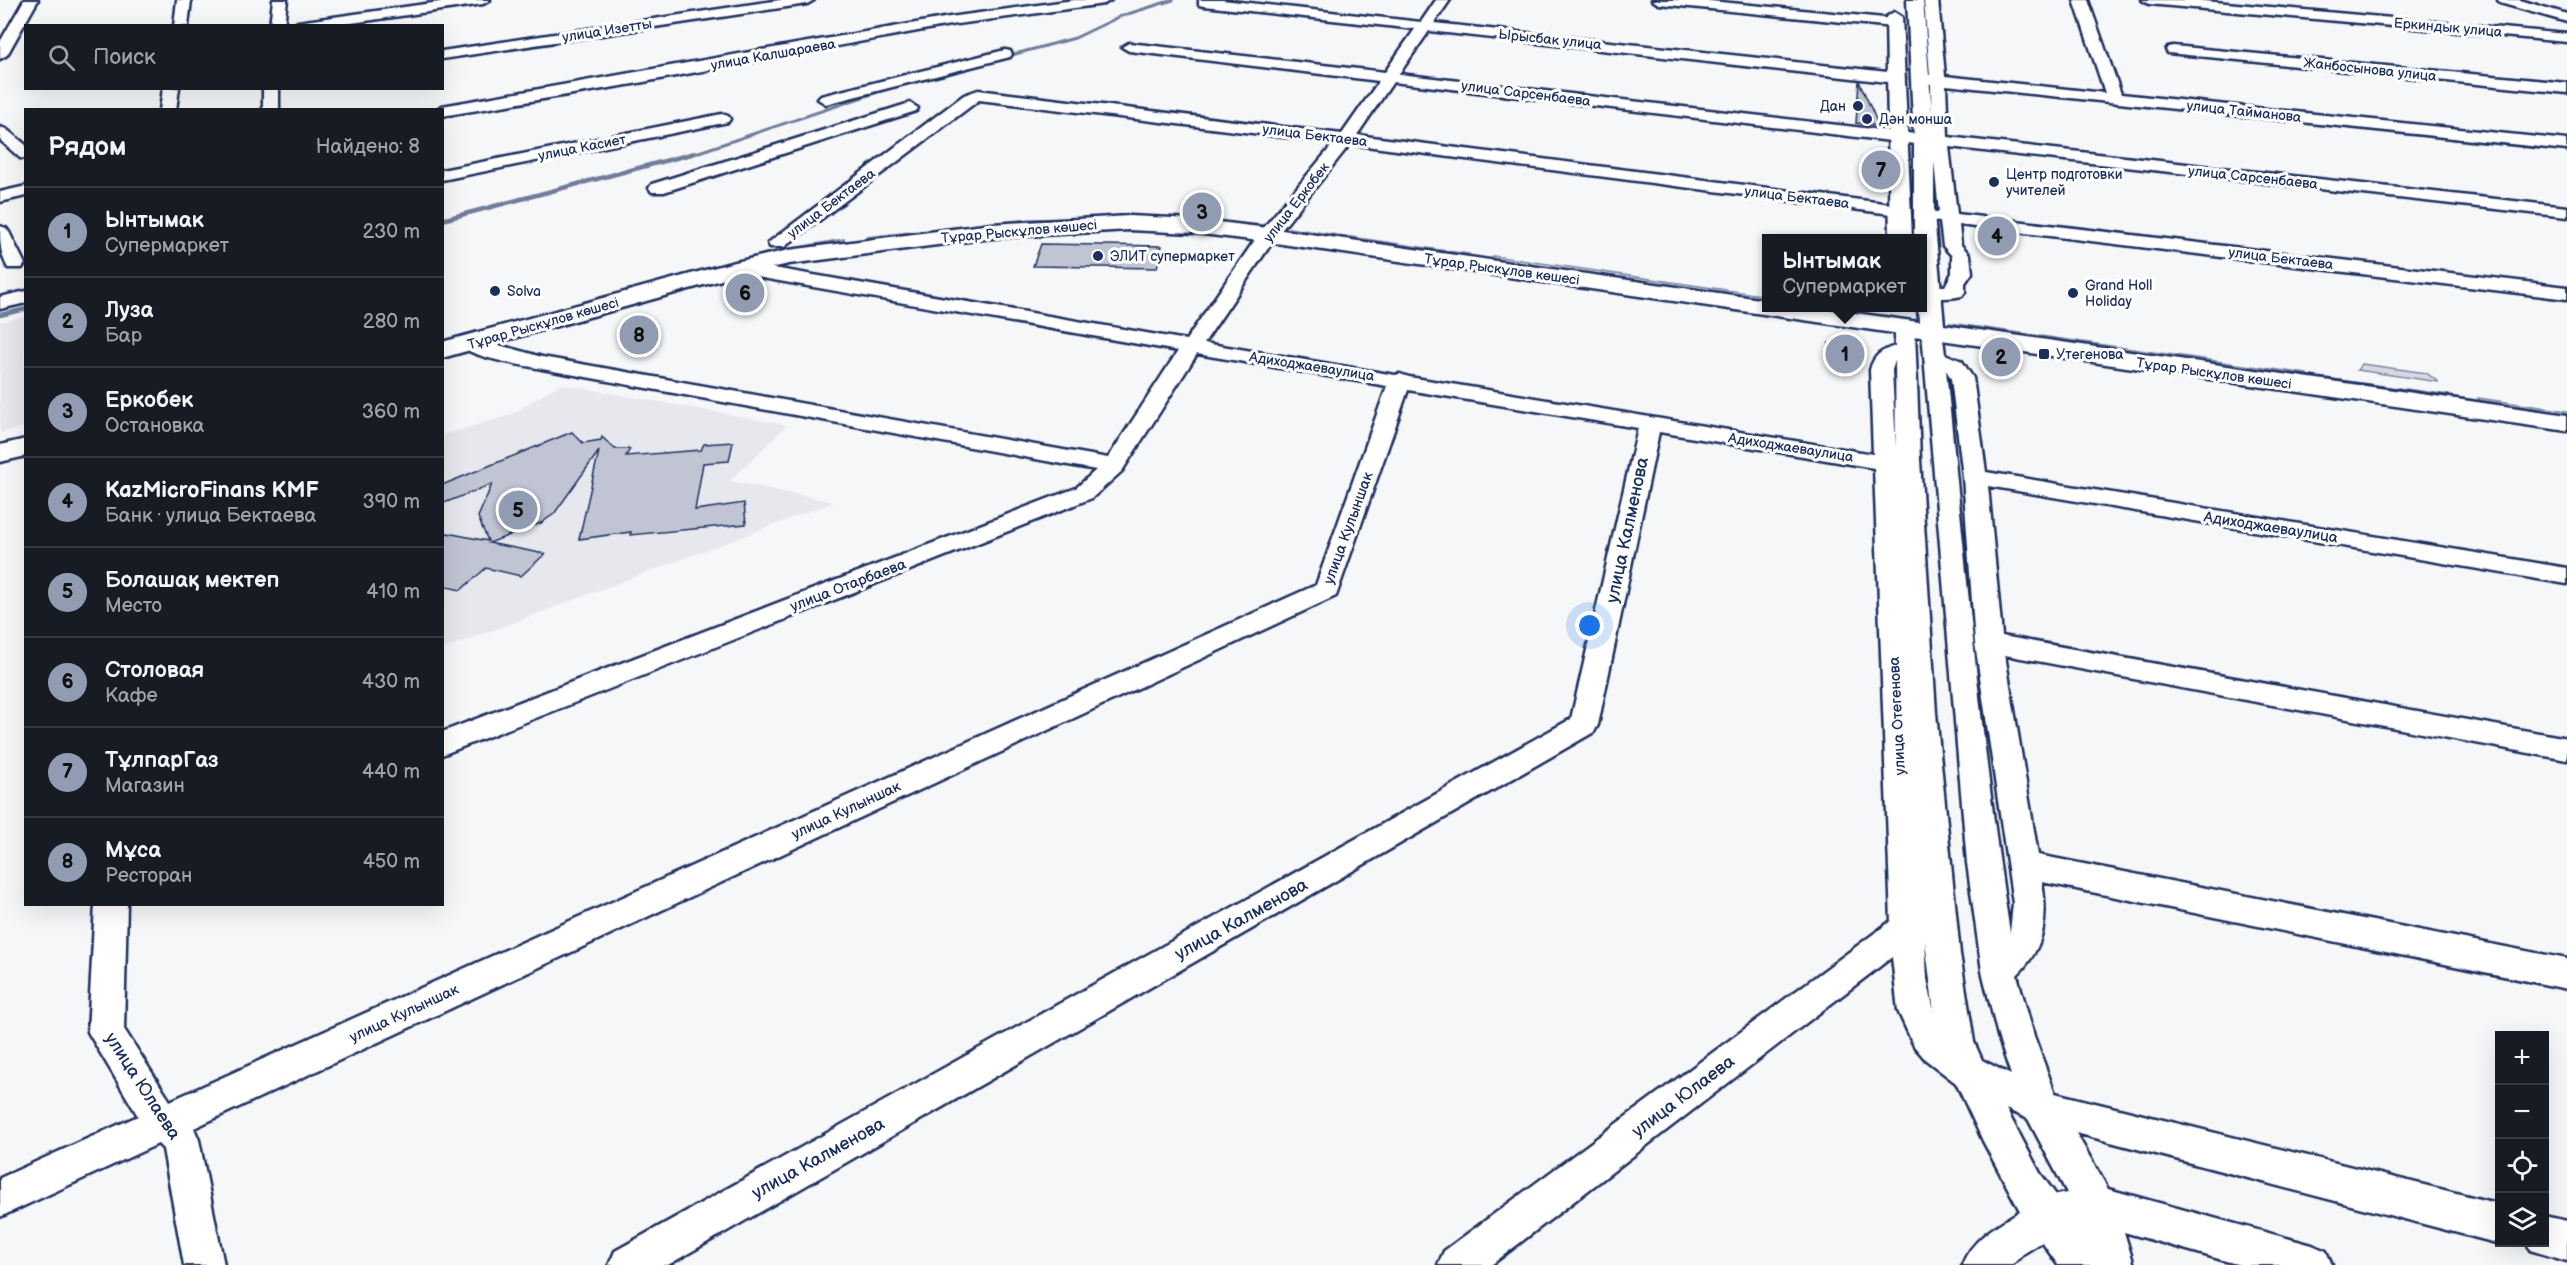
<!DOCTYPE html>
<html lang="ru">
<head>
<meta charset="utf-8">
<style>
  body { margin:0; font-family:"Balsamiq Sans",sans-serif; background:#242831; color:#f1f3f6 }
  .controls { position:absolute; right:18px; bottom:18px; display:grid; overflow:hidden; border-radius:0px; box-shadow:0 6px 24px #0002 }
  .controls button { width:54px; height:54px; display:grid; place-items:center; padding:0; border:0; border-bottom:2px solid #363941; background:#171b24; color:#f1f3f6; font:30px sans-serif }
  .you { position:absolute; left:1590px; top:626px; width:21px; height:21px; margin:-15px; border:4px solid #fff; border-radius:50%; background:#1a73e8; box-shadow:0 0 0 9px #1a73e833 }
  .badge { display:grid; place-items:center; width:39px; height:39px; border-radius:50%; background:#919bb2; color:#111; font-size:20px; font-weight:700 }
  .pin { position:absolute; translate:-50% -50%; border:3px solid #fff; box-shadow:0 2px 6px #0006 }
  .popup { position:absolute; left:1762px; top:234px; width:165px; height:78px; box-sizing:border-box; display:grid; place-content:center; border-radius:0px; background:#171b24; filter:drop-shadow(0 2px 4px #0005); font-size:20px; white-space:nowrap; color:#9ea1a6 }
  .popup b { font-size:22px; color:#f1f3f6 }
  .popup::after { content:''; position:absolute; left:50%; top:100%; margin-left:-12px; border:12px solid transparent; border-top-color:#171b24 }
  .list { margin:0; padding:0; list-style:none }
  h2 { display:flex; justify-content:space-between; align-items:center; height:78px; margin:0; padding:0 24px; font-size:26px }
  h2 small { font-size:20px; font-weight:400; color:#9ea1a6 }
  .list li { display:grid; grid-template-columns:39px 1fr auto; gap:18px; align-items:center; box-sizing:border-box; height:90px; padding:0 24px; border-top:2px solid #363941 }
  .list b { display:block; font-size:22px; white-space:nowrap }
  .list p { margin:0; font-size:20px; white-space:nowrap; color:#9ea1a6 }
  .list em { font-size:20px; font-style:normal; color:#9ea1a6 }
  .icon { flex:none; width:33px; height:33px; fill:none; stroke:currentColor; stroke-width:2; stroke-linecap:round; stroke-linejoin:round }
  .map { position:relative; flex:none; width:2567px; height:1265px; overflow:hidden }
  .search { position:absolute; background:#171b24; box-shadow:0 6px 24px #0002; left:24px; top:24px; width:420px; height:66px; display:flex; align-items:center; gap:15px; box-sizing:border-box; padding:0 21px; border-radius:0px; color:#9ea1a6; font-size:22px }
  .panel { position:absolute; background:#171b24; box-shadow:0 6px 24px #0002; left:24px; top:108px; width:420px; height:798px; border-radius:0px }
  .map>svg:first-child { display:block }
</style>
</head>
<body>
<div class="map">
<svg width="2567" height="1265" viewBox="0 0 2567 1265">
  <rect width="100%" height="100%" fill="#f6f7f9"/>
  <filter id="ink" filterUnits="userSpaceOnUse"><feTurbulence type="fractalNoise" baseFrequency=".0167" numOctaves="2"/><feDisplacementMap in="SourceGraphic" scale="12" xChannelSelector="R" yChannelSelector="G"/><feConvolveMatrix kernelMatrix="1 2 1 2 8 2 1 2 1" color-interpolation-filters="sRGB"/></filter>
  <g filter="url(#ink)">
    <g fill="#e6e8ee">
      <path d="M1983,230l34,5 2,14 -34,-4z"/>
      <path d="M25,316v110l-25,7v-111z"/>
      <path d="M560,384l227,41 -57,56 104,21 -391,147v-214l67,-20z"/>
    </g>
    <g fill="#d6d9e2" stroke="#7884a0" stroke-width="1.5">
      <path d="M1130,217l134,8 -2,5 -88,-7 -305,18 -2,-4 163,-18z"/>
      <path d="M1289,228l180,26 -2,6 -182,-28z"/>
      <path d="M844,239v6l-401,100v-5l323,-87z"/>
      <path d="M1493,256l274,40v7l-276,-41z"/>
      <path d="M1950,323l357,51 3,7 -359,-52z"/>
      <path d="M2362,364l64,9 13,9 -82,-12z"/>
      <path d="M2325,378l124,17 4,6 -125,-17z"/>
      <path d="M2478,398l89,13v7l-83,-12z"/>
    </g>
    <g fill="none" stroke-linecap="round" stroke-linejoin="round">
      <g stroke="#707c99" stroke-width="3">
        <path d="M1004,57l71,-19 46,-22 52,-16"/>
        <path d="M690,155l203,-68"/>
      </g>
      <g stroke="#707c99" stroke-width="4.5">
        <path d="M442,220l253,-67"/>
        <path d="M0,315l26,-6"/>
      </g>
    </g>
    <g fill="#c0c4d3" stroke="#1b2f5e" stroke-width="1.5">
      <path d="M1859,81l20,45 -23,-3z"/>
      <path d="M1041,244l121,2 -5,22 -124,-2z"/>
      <path d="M1829,343l32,4v18l-33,-4z"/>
      <path d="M572,432l11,11 18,-3 1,-3 13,12h15l-4,7 75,-6 3,-6 29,-2 -4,19 -26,2 -8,47 49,-7 2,21 -116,11 1,-3 -52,7 20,-88 -45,63 -13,9 -52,20 56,11 -24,22 -35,-8 -25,22 -19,-4v-54l46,9 -10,-24 14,-33 -50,20v-19z"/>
    </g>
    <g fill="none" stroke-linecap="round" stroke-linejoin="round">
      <defs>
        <g id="minor">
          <path d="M24,0h14l-31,55 -7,4v-17z"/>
          <path d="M177,0h14l-3,26h-14z"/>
          <path d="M273,0h14l-3,26h-14z"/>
          <path d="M454,0h36l-7,4 -152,22h-40l7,-4z"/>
          <path d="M780,0h34l-7,4 -365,55v-8z"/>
          <path d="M1074,0h37l-7,4 -154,21 -317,59 -191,32v-6h-7l7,-4 508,-89z"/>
          <path d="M1199,0h23l199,22 15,-22h14l-16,23 463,50 5,2 3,3 -3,3 -5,2 -468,-52 -30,43 525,61 8,4 -1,-55 -16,-3 -3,-3 8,-5 10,2 -6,-75h14l7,76 160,17 -31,-93h14l33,94 446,46v10l-621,-65 2,52 619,70v10l-618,-70 8,67 610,73v12l-608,-74 2,20 9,10 2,18 -7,10v9l-3,4c-12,3 -27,2 -39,0v-10h22l7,-13v-17l-9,-10 -3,-24 -23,-3 -3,-4 3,-4 22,1 -7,-71 -8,4 -531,-63 -36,53 542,70 6,1 3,4 -3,4 -6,1 -549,-71 -75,94 -71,105 191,32 5,-1 9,3 464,77 -3,-84c4,-15 11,-19 25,-24v-14l3,-4 7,-2 7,2 3,4 5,128 16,253 24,241 14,88 8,18 29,15 -13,-39 -16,-65 -15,-108 -45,-531 3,-4 7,-2 7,2 3,4 3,22 17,7 11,17 13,94 581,96v16l-579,-98 14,150 565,102v22l-562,-105 33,200 529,104v30l-525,-107c6,37 3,66 -25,93l17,61 21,57 445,111v38h3l-3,2 -424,-111 32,56 204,56 14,6 6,14h-92l-116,-33 10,33h-76l-16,-23 -19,12 -11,11h-50c10,-26 35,-40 58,-54l-37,-70 -27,-58 -30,-23 -12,-14 -16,-35 -6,-54 -401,308h-53l6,-14 447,-330 -17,-453 -215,-36 -61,293 -4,7 -926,533h-59l6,-14 956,-532 67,-291 -230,-38 -72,206 -1142,532 5,12 25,125h-40l-21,-116 -5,-5 -158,73v-39l138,-62 -50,-84 7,-128h32l-3,125 46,72 1146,-516 71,-199 -190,-32 -75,117 -30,27 -650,257v-23l634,-244 20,-18 -554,-101c-19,-4 -73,-11 -83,-26l3,-4c11,-3 64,14 80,18l566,101 70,-107 -439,-77 -7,-2 -3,-4 3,-4 7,-2 447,78 75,-109 73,-88 -355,-43 -195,147h-14l-2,-4 196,-148 14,-5 364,44 37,-53 -250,-30 -7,-4 7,-4 256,29 30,-43 -211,-23 -5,-1zM1895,361l1,87 -4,-78zM1946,370l5,8 12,99 12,166 38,260 -3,30c-29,-186 -45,-375 -64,-563zM1925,940l9,72 -7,-33zM2006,1109l22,10 39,74 -11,2 -16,-22z"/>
          <path d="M1652,0h48l194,19 7,4 -7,4 -235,-23z"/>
          <path d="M2142,0h51l374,34v8l-418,-38z"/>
          <path d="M2498,0h22l47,14v8l-67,-19z"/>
          <path d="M2173,46l394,37v10l-399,-40 -2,-3 2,-3z"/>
          <path d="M1005,50l5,1 2,3 -2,3 -184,47 -8,-5 3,-3z"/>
          <path d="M163,88h16l-3,22h-16z"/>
          <rect x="263" y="88" width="16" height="22"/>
          <path d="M910,103l8,5 -2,3 -252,81h-12l-3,-4 3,-4z"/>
          <path d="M722,114l6,2 2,3 -2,3 -286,58v-10z"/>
          <path d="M0,127l6,2 20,16v14l-6,-1 -20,-18z"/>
          <path d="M26,186v10l-26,6v-10z"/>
          <path d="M0,226l6,2 3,4 16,32 -3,4h-14c-8,-14 -8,-26 -8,-42z"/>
          <path d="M26,291v12l-26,6v-12z"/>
          <path d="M2544,1216l23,5v40l-37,-11 -3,-8h17z"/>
        </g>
        <g id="major">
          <path d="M1907,0h16l11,140v75l10,110 623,90v16l-1299,-189 -74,-9 -65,-3 -137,8 -203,26 -46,10 -301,84v-16l289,-79 58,-13 203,-26 137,-8 65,3 74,9 499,72v8h53l99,14 -1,-14h5v-70h-9v-98z"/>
          <path d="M1894,12l8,5 10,221h-22l-4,-221z"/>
          <path d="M26,439v17l-26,6v-17z"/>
        </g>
      </defs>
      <use href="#minor" stroke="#1b2f5e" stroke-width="5"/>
      <use href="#major" stroke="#1b2f5e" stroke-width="5"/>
      <use href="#minor" fill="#fff" fill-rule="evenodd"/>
      <use href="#major" fill="#fff" fill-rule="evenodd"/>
    </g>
  </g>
  <g fill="#1b2f5e" stroke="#fff" stroke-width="2">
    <circle cx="1858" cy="106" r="6"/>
    <circle cx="1867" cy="119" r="6"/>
    <circle cx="1994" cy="182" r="6"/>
    <circle cx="1098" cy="256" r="6"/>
    <circle cx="495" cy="291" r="6"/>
    <circle cx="2073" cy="293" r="6"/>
    <rect x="2038" y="348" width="12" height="12" rx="3"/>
  </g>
  <g text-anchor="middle" stroke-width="6" stroke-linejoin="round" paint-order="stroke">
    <g font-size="14" fill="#1b2f5e" stroke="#fff">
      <text transform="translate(2448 27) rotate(5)" y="5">Еркиндык улица</text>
      <text transform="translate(607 30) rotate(-9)" y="5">улица Изетты</text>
      <text transform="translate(1550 39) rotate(6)" y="5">Ырысбак улица</text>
      <text transform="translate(773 54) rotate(-10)" y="5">улица Калшараева</text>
      <text transform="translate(2370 69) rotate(6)" y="5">Жанбосынова улица</text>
      <text transform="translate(1526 93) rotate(7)" y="5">улица Сарсенбаева</text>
      <text transform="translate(2244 111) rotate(6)" y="5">улица Тайманова</text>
      <text transform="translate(1315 135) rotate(7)" y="5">улица Бектаева</text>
      <text transform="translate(582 147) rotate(-11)" y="5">улица Касиет</text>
      <text transform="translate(2253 177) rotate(6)" y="5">улица Сарсенбаева</text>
      <text transform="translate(1797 197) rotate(7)" y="5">улица Бектаева</text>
      <text transform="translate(1296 202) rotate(-52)" y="5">улица Еркобек</text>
      <text transform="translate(831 203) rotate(-37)" y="5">улица Бектаева</text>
      <text transform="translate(1019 231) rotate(-5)" y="5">Тұрар Рыскұлов көшесі</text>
      <text transform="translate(2281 258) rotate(7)" y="5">улица Бектаева</text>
      <text transform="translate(1502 269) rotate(8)" y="5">Тұрар Рыскұлов көшесі</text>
      <text transform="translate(543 323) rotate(-16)" y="5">Тұрар Рыскұлов көшесі</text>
      <text transform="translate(1312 366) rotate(9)" y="5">Адиходжаеваулица</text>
      <text transform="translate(2214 373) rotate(8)" y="5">Тұрар Рыскұлов көшесі</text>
      <text transform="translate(1791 447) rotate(9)" y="5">Адиходжаеваулица</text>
    </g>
    <g font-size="14" fill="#1b2f5e" stroke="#fff" text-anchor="start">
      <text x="1846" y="111" text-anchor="end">Дан</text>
      <text x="1879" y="124">Дән монша</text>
      <text x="2006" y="179">Центр подготовки<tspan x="2006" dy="16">учителей</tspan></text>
      <text x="1110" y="261">ЭЛИТ супермаркет</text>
      <text x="2085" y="290">Grand Holl<tspan x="2085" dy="16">Holiday</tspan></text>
      <text x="507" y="296">Solva</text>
      <text x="2056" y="359">Утегенова</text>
    </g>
    <g font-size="15" fill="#1b2f5e" stroke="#fff">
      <text transform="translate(2271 527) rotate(9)" y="5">Адиходжаеваулица</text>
      <text transform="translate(1348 528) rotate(-70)" y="5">улица Кулыншак</text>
      <text transform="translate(848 585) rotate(-21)" y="5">улица Отарбаева</text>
      <text transform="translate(1897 716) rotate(-93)" y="5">улица Отегенова</text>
      <text transform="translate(846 810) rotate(-25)" y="5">улица Кулыншак</text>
      <text transform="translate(404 1013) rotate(-25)" y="5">улица Кулыншак</text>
    </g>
    <g font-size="18" fill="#1b2f5e" stroke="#fff">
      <text transform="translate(1627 530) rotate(-78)" y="6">улица Калменова</text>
      <text transform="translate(1241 919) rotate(-29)" y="6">улица Калменова</text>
      <text transform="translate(143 1086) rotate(57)" y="6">улица Юлаева</text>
      <text transform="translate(1683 1096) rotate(-37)" y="6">улица Юлаева</text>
      <text transform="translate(818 1158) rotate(-29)" y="6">улица Калменова</text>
    </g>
  </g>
</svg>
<div class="controls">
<button>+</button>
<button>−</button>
<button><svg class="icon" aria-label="locate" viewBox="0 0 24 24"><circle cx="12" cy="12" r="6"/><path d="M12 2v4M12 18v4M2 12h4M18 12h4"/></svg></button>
<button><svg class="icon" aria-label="layers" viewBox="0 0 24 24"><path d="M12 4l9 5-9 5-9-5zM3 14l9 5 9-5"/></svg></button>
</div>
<div class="you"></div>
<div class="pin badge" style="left:1845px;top:354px">1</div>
<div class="popup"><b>Ынтымак</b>Супермаркет</div>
<div class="pin badge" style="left:2001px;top:357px">2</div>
<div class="pin badge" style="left:1202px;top:212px">3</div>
<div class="pin badge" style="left:1997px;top:236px">4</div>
<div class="pin badge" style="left:518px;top:510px">5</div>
<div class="pin badge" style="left:745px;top:293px">6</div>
<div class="pin badge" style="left:1881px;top:170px">7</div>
<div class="pin badge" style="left:639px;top:335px">8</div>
<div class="search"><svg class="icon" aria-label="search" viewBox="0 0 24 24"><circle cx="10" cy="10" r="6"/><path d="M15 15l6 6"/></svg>Поиск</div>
<section class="panel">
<h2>Рядом<small>Найдено: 8</small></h2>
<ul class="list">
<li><span class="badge">1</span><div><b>Ынтымак</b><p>Супермаркет</p></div><em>230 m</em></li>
<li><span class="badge">2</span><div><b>Луза</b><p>Бар</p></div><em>280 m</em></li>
<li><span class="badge">3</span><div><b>Еркобек</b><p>Остановка</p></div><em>360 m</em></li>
<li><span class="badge">4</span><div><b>KazMicroFinans KMF</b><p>Банк · улица Бектаева</p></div><em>390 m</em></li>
<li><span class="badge">5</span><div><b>Болашақ мектеп</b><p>Место</p></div><em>410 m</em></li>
<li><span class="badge">6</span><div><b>Столовая</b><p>Кафе</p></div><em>430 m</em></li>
<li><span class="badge">7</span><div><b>ТұлпарГаз</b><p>Магазин</p></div><em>440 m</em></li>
<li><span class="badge">8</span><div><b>Мұса</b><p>Ресторан</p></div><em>450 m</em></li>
</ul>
</section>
</div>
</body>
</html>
